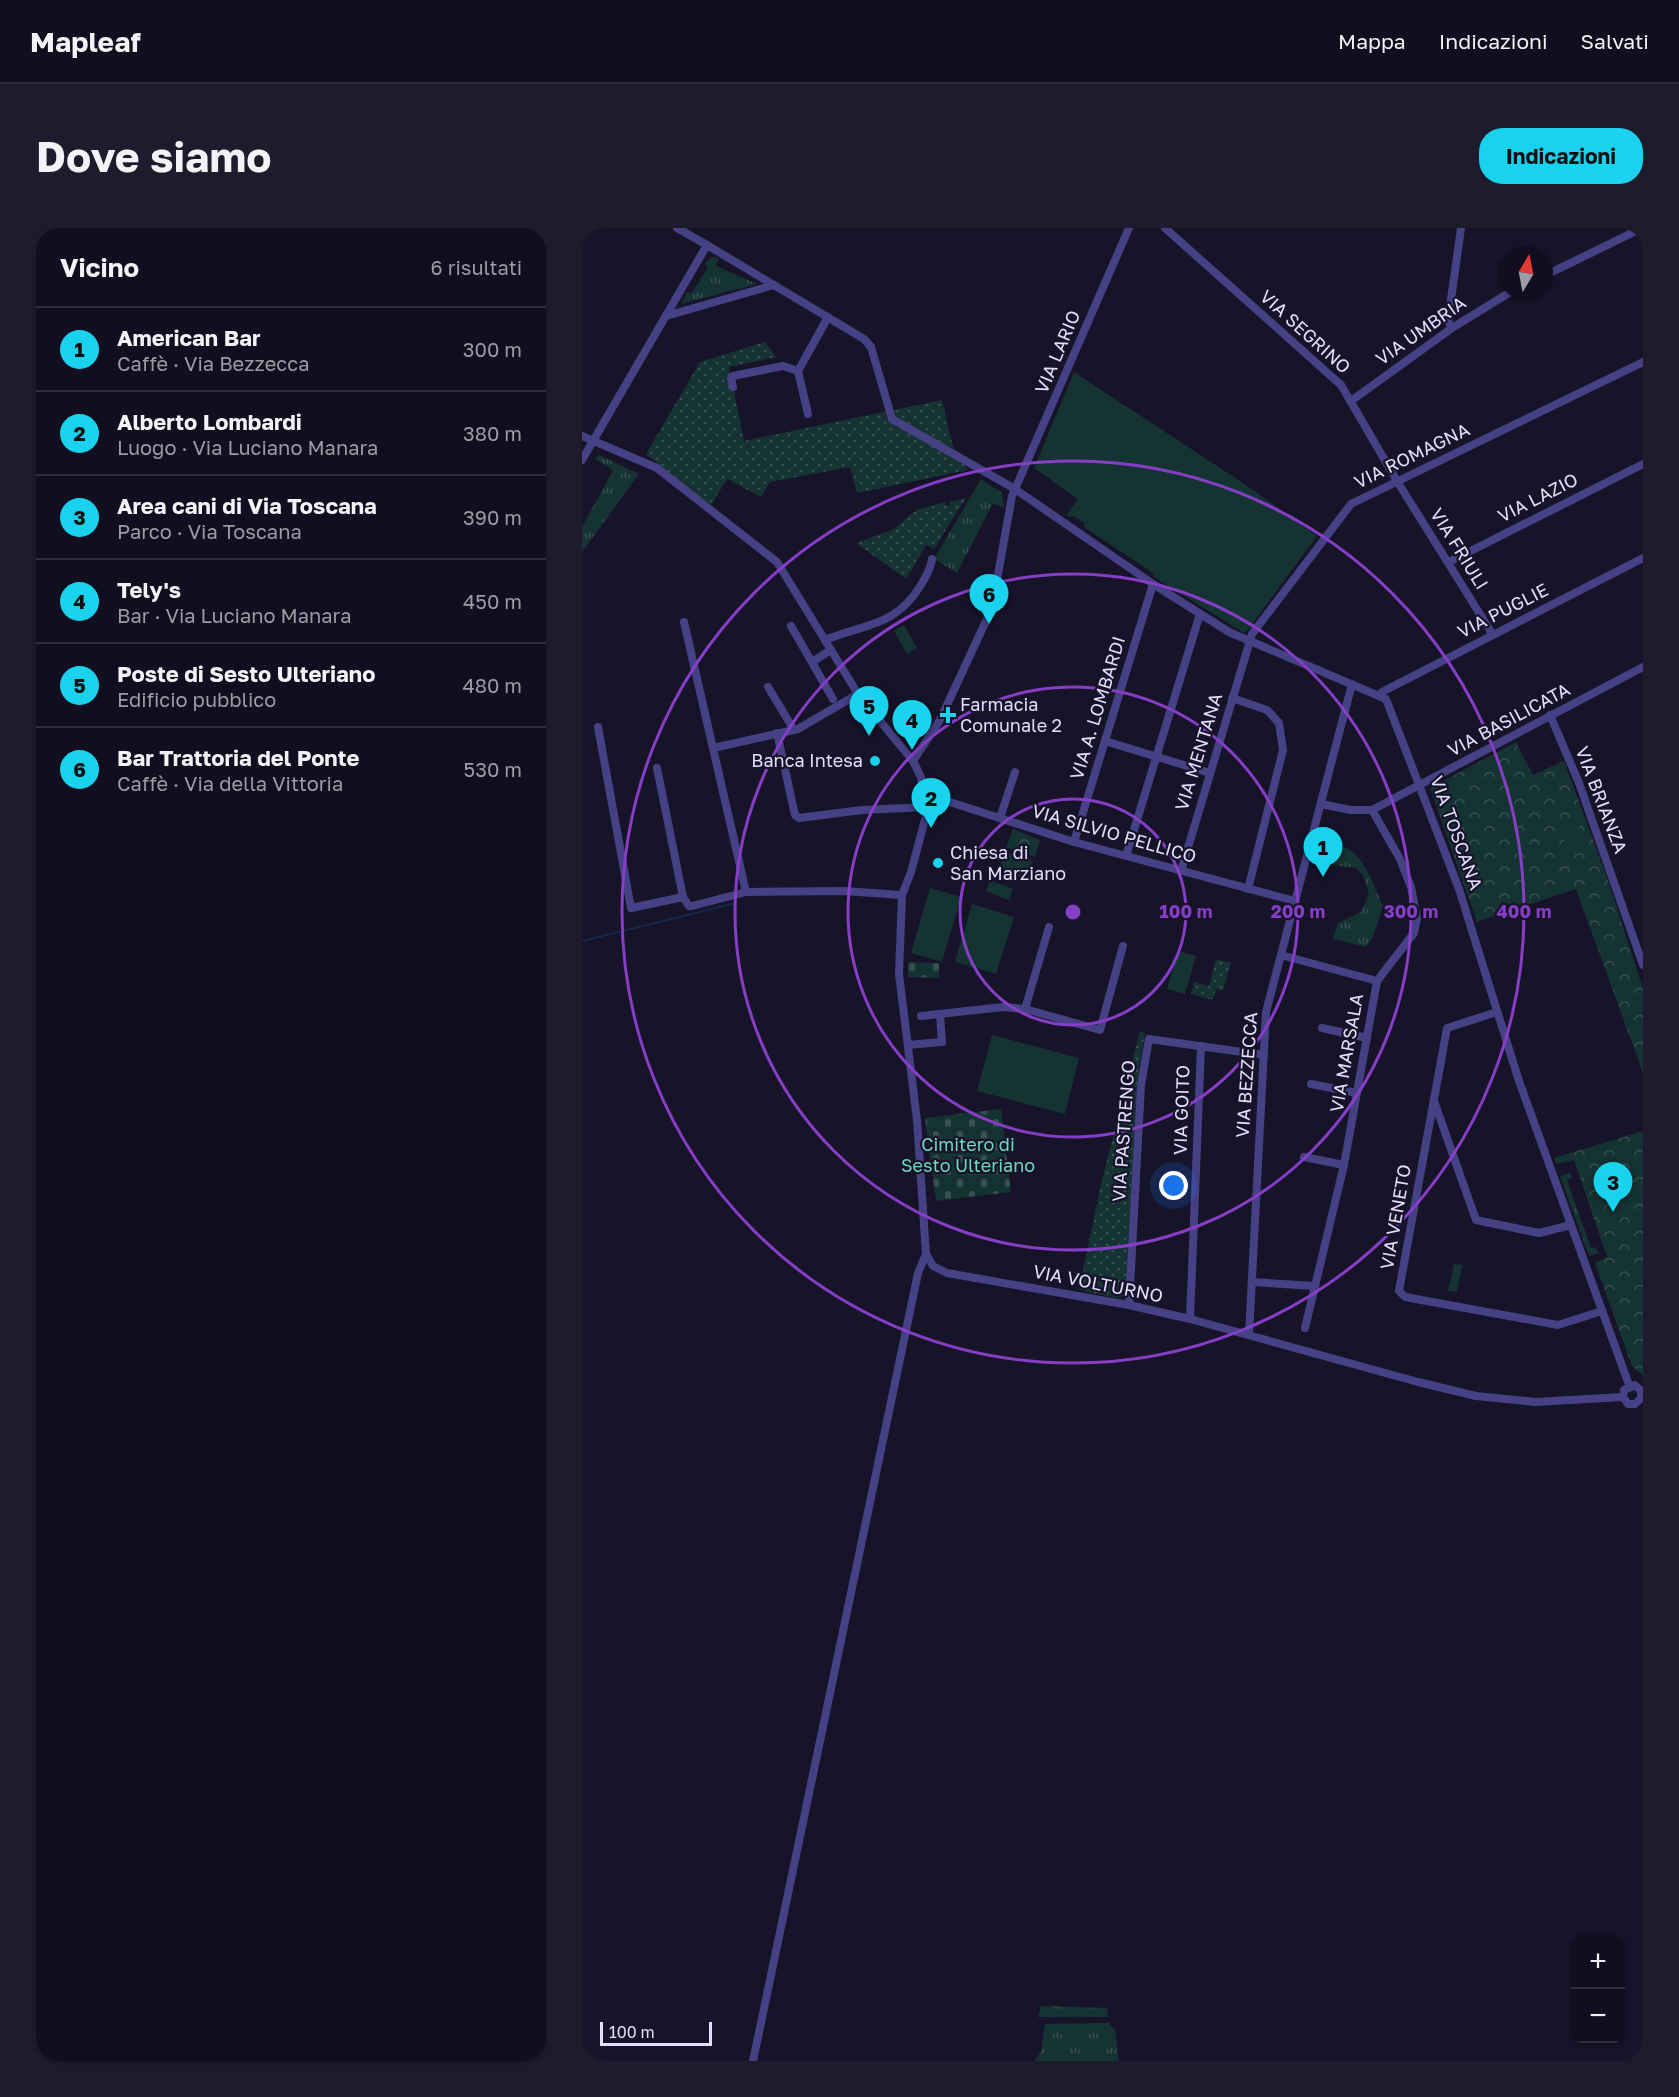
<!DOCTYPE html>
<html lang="it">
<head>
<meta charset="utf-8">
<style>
  body { margin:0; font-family:"Golos Text",sans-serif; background:#1e1c2c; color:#f1f3f6 }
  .controls { position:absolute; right:18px; bottom:18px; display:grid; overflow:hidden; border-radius:12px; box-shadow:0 2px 4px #0004 }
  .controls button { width:54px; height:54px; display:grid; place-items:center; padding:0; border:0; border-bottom:2px solid #302e3d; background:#110e1f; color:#f1f3f6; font:30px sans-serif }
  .compass { position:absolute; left:917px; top:18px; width:54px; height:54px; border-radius:50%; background:#110e1f; box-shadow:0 2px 4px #0004; rotate:10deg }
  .scale { position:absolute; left:18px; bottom:15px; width:112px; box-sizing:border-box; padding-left:6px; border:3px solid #e2defd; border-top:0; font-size:16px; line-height:21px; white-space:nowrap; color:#e2defd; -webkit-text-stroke:4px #171329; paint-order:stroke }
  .you { position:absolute; left:592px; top:958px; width:21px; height:21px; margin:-15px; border:4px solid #fff; border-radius:50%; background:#1a73e8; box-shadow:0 0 0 9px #1a73e833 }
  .badge { display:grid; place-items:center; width:39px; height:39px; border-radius:50%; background:#18d2ee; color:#111; font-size:20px; font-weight:700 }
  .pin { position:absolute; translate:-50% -50px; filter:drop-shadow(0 2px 3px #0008) }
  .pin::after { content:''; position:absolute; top:32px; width:21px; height:18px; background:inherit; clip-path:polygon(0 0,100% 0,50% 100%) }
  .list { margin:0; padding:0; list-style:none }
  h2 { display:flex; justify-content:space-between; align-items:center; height:78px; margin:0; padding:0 24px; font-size:26px }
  h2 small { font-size:20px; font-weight:400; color:#9c9ca4 }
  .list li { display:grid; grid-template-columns:39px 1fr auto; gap:18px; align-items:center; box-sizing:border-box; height:84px; padding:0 24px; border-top:2px solid #302e3d }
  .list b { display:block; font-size:22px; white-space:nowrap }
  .list p { margin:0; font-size:20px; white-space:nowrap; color:#9c9ca4 }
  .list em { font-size:20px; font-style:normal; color:#9c9ca4 }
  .map { position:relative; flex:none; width:1061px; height:1833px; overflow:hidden; border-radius:24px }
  header { display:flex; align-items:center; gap:36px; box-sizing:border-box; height:84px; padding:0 30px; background:#110e1f; border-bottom:2px solid #302e3d }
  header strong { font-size:28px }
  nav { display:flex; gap:33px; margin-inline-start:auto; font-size:21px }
  .intro { display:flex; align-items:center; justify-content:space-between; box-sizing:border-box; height:144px; padding:0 36px }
  h1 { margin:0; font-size:42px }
  .button { padding:15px 27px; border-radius:24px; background:#18d2ee; color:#111; font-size:21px; font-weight:700 }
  main { display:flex; gap:36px; padding:0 36px }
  aside { flex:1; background:#110e1f; border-radius:24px; box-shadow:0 2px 4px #0004 }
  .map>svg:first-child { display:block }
</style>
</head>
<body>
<header>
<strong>Mapleaf</strong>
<nav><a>Mappa</a><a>Indicazioni</a><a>Salvati</a></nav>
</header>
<div class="intro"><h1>Dove siamo</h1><a class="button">Indicazioni</a></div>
<main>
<aside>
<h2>Vicino<small>6 risultati</small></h2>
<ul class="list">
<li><span class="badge">1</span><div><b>American Bar</b><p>Caffè · Via Bezzecca</p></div><em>300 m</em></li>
<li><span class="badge">2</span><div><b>Alberto Lombardi</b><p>Luogo · Via Luciano Manara</p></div><em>380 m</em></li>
<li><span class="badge">3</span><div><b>Area cani di Via Toscana</b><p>Parco · Via Toscana</p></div><em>390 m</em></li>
<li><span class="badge">4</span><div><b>Tely's</b><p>Bar · Via Luciano Manara</p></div><em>450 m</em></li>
<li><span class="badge">5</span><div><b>Poste di Sesto Ulteriano</b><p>Edificio pubblico</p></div><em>480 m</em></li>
<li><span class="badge">6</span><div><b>Bar Trattoria del Ponte</b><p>Caffè · Via della Vittoria</p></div><em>530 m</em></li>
</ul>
</aside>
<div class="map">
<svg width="1061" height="1833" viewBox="0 0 1061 1833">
  <defs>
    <pattern id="grass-tufts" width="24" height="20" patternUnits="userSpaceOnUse" patternTransform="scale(1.5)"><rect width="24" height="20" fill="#163333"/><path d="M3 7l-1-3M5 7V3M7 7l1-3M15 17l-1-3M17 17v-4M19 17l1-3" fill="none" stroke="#385051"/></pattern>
    <pattern id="forest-crowns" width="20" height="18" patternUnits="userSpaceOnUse" patternTransform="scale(1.5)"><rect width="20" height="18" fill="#163333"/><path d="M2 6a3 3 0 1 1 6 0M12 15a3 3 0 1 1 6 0" fill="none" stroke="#385051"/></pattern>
    <pattern id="cemetery-stones" width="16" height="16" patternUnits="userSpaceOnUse" patternTransform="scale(1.5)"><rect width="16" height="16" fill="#163333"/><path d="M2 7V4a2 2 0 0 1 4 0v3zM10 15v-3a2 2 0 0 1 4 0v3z" fill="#385051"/></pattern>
    <pattern id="garden-dots" width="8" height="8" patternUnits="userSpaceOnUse" patternTransform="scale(1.5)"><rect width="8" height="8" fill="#163333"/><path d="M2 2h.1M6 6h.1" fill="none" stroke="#385051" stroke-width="1.8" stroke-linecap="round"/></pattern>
  </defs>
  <rect width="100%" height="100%" fill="#171329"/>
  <g fill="url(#grass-tufts)">
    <path d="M130,29l7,1 -3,8 41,18 -76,20 6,-12 5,1 16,-26 -4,-3z"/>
    <path d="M17,227l40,19 -57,78v-25l31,-57 -18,-11z"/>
    <path d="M399,251l21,14 2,15 -11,-5 -36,70 -23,-14z"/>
    <path d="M756,617c27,6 34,39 45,61l-10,31 -7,10 -33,-8 5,-16 23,-11 8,-18 -6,-19 -7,-7 -23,-3z"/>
    <path d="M988,945l2,4 -5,3 24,68 5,-1 2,6 -9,3 -29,-80z"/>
    <path d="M459,1778l66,2 1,9h-70z"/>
    <path d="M527,1795l6,7 4,31h-85l7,-10 4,-27z"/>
  </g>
  <g fill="url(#forest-crowns)">
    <path d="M934,514l17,33 31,-14 44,119 35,109v84l-67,-184 -99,33 -47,-134z"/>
    <path d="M431,601l27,11 -5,17 -29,-10z"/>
    <path d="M1061,903v244l-11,-9 -37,-103 12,-6 -33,-97 -18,4 -2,-6z"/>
  </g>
  <g fill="url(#cemetery-stones)">
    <path d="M326,734l31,1v15l-31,-1z"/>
    <path d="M419,881l10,83 -75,9 -11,-83z"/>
  </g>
  <g fill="url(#garden-dots)">
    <path d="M183,114l11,15 -47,10 15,74 198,-41 12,51 14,19 -111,23 -7,-26 -80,15 -9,15 -34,-18 -17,28 -64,-53 54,-92z"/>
    <path d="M384,270l-32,51 -8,-4 -20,34 -50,-36 38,-14 22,-19 29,-8 1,4 4,-1v-3z"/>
    <path d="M634,731l15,4 -8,28 -7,-2 -3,11 -22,-6 3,-12 15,4z"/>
    <path d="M558,803l5,2 -8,49 -11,213 -9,3 -38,-8 22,-106z"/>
  </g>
  <g fill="#163333">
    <path d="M492,144l172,113 71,51 -69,94 -4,3 -90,-56 -1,-4 -69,-46v-4l-9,-6 -9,-1 12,-17 -44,-31z"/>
    <path d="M322,397l13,23 -10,6 -13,-23z"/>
    <path d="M994,590l12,32 -18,6 -11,-32z"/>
    <path d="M423,624l28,9 -5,18 -29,-10z"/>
    <path d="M408,652l23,9 -4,11 -23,-9z"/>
    <path d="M348,660l31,9 -19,65 -31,-9z"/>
    <path d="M390,676l42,13 -18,57 -41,-12z"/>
    <path d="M596,723l18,5 -11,38 -18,-5z"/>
    <path d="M410,807l87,23 -14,56 -88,-23z"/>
    <path d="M872,1036l8,1 -5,27 -9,-1z"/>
  </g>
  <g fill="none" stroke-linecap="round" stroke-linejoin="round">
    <path stroke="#13274d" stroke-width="2" d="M0,713l153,-38"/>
    <g stroke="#464185" stroke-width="8">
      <path d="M95,0l30,17"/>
      <path d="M583,0l176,157 56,96 96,154"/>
      <path d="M962,48l98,-48"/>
      <path d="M84,88l108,-31"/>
      <path d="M870,100l-4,-7 13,-93"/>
      <path d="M151,159l-2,-9 2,-2 50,-10 15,5"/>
      <path d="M769,173l101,-73 60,-37"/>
      <path d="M226,186l-10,-43 30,-54"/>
      <path d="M0,208l75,32 120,94 81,132 55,67 8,16 6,35 -16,60 -9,23 -3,79 18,146 9,134 7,12 14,7 182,32 61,14 228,63 58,14 59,6 88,-5"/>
      <path d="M0,232l125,-215 157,94 7,8 21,72 123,70 138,95 76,48 157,67 73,190 60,192 110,304"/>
      <path d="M867,334l194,-98"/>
      <path d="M102,394l62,270"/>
      <path d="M209,398l42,73"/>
      <path d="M243,412c42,-17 70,-13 96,-55 5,-9 10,-16 11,-26"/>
      <path d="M230,434l19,-12"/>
      <path d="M186,459l26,43"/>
      <path d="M798,468l2,-4 261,-134"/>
      <path d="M650,470l35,12 12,13 4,27 -35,139"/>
      <path d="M968,487l29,68 64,182"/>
      <path d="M16,499l33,181 52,-11 6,9h3l54,-14 98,-1 58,4"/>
      <path d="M195,505l18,82 4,3 63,-8 65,-3"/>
      <path d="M523,513l105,32"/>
      <path d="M131,520l85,-19 60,-35"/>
      <path d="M331,533l27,-41 52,-112 20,-112 117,-268"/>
      <path d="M75,540l26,129"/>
      <path d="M343,566l149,48 221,59"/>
      <path d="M739,576l30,6h21l271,-143"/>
      <path d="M418,590l15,-46"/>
      <path d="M492,614l79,-258"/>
      <path d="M544,628l74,-242"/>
      <path d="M599,643l71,-237 99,-130 292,-142"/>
      <path d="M699,727l96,26"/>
      <path d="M443,781l24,-82"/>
      <path d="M915,784l-50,16 -48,263 6,6 153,28 44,-14"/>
      <path d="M339,788l82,-9 22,2 75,21 23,-84"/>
      <path d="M740,800l45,10"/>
      <path d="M326,817l34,-3 -2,-28"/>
      <path d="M729,856l46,9"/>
      <path d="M852,873l42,119 63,13 32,-8"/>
      <path d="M722,929l40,8"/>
      <path d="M670,1054l63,4"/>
      <path d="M547,1077l12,-220 8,-46 115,16"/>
      <path d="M608,1091l11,-273"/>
      <path d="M723,1100l39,-163 33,-184 37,-48 3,-15 -6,-31 -11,-28 -28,-49"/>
      <path d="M667,1107l17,-323 86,-328"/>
      <path d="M1041,1169l5,7h7l6,-6v-7"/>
      <path d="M1041,1169l1,-7 11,-5 6,6"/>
      <path d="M171,1833l165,-788 8,-19"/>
    </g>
  </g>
  <g fill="none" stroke="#853ec5" stroke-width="3">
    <circle cx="491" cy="684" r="113"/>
    <circle cx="491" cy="684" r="225"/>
    <circle cx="491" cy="684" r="338"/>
    <circle cx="491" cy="684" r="451"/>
  </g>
  <g fill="#18d2ee" stroke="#171329" stroke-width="2">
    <path d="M363 478h6v6h6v6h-6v6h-6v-6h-6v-6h6z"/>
    <circle cx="293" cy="533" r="6"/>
    <circle cx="356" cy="635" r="6"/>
  </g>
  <g text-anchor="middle" stroke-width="4.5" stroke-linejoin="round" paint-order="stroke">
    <g font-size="18" fill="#e2defd" stroke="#171329">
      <text transform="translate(839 103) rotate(-35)" y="6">VIA UMBRIA</text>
      <text transform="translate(723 104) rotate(42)" y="6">VIA SEGRINO</text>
      <text transform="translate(476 124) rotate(-67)" y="6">VIA LARIO</text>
      <text transform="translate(830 228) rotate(-26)" y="6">VIA ROMAGNA</text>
      <text transform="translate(956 270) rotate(-27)" y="6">VIA LAZIO</text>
      <text transform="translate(877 321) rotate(58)" y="6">VIA FRIULI</text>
      <text transform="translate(921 383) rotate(-27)" y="6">VIA PUGLIE</text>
      <text transform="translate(516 480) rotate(-73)" y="6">VIA A. LOMBARDI</text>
      <text transform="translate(927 492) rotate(-28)" y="6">VIA BASILICATA</text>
      <text transform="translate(617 524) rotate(-73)" y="6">VIA MENTANA</text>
      <text transform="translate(1019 572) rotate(69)" y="6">VIA BRIANZA</text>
      <text transform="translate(874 605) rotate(70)" y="6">VIA TOSCANA</text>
      <text transform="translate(532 606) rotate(16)" y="6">VIA SILVIO PELLICO</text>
      <text transform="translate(765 825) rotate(-80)" y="6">VIA MARSALA</text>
      <text transform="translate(665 847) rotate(-86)" y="6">VIA BEZZECCA</text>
      <text transform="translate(600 882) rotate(-88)" y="6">VIA GOITO</text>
      <text transform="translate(542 903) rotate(-86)" y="6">VIA PASTRENGO</text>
      <text transform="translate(814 989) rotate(-80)" y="6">VIA VENETO</text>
      <text transform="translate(516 1056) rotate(11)" y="6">VIA VOLTURNO</text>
    </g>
    <g font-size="18" fill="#e2defd" stroke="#171329" text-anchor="start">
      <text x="378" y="483">Farmacia<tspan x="378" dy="21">Comunale 2</tspan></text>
      <text x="281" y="539" text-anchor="end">Banca Intesa</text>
      <text x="368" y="631">Chiesa di<tspan x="368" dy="21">San Marziano</tspan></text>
    </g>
    <g font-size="18" fill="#6dd9c1" stroke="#171329">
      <text x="386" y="923">Cimitero di<tspan x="386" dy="21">Sesto Ulteriano</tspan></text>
    </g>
  </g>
  <circle cx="491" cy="684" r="9" fill="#853ec5" stroke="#171329" stroke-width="3"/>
  <g font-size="18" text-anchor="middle" font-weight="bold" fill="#853ec5" stroke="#171329" stroke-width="4.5" stroke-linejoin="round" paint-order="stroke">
    <text x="604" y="690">100 m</text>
    <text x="716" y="690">200 m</text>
    <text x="829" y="690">300 m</text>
    <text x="942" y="690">400 m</text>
  </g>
</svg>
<div class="controls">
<button>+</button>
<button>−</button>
</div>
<svg class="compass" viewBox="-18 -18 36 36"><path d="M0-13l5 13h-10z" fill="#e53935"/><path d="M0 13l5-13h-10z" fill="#9c9ca4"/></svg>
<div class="scale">100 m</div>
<div class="you"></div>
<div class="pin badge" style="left:741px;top:649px">1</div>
<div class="pin badge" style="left:349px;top:600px">2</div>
<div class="pin badge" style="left:1031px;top:984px">3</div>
<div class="pin badge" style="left:330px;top:522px">4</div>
<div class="pin badge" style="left:287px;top:508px">5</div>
<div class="pin badge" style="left:407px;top:396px">6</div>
</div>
</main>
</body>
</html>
